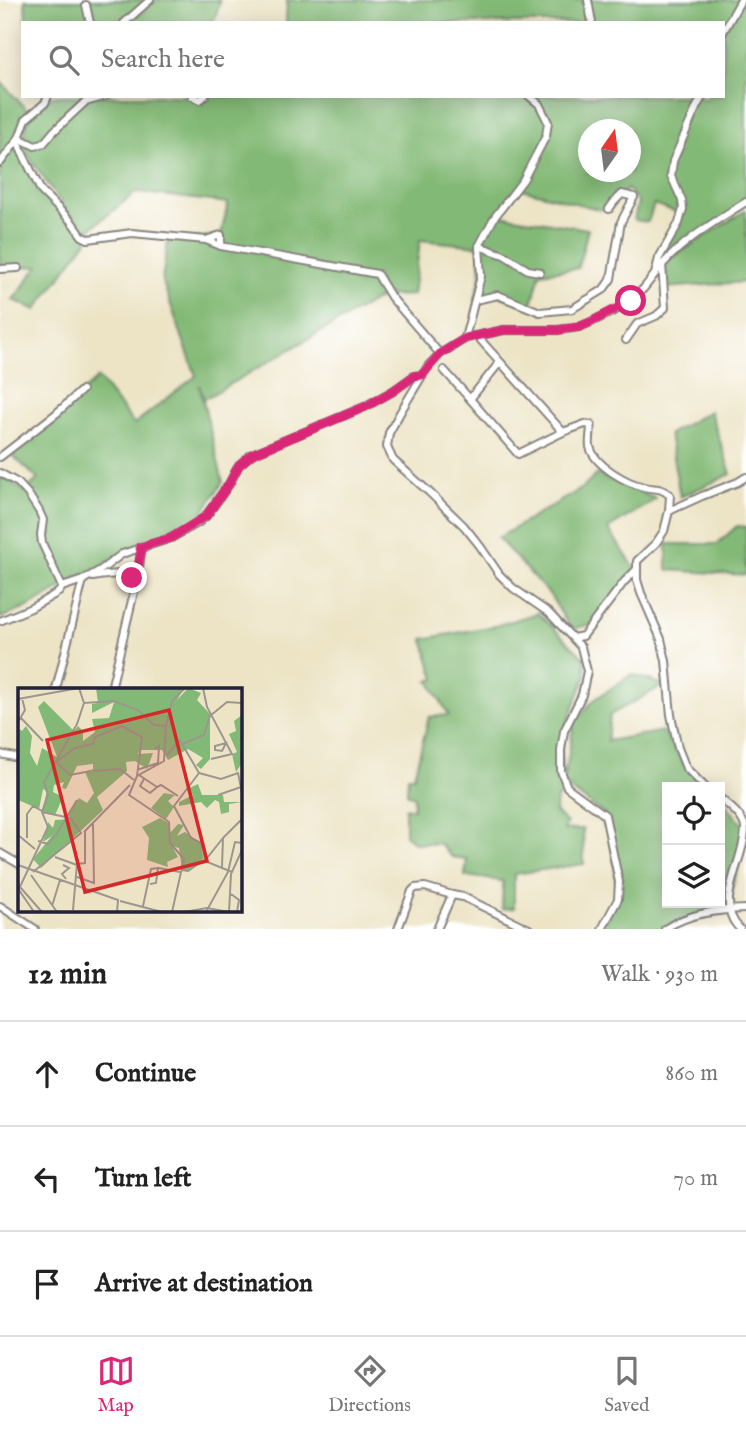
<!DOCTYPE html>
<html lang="en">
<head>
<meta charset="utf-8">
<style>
  body { margin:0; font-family:"IM FELL English",serif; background:#f2f2f2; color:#222 }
  .controls { position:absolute; right:21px; bottom:21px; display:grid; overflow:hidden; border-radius:0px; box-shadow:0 4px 18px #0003 }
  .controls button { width:63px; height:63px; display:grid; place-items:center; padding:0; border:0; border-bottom:2px solid #e0e0e0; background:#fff; color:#222; font:35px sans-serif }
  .compass { position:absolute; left:578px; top:119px; width:63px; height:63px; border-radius:50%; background:#fff; box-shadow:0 4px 18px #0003; rotate:14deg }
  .stop { position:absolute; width:21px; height:21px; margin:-16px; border:5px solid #db2777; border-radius:50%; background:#fff }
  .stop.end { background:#db2777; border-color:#fff; box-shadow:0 2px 7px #0008 }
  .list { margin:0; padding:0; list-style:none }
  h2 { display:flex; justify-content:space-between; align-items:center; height:91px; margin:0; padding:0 28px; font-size:30px }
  h2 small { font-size:23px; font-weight:400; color:#767676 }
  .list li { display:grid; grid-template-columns:46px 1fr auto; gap:21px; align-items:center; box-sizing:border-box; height:105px; padding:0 28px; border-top:2px solid #e0e0e0 }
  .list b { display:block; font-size:26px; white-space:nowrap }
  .list em { font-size:23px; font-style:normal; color:#767676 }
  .icon { flex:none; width:38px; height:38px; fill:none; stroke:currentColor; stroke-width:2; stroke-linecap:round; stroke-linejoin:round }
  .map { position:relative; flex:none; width:746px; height:929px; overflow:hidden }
  .search { position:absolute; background:#fff; box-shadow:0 4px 18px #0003; left:21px; right:21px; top:21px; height:77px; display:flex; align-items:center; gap:18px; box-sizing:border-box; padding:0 24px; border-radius:0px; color:#767676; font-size:26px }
  .sheet { height:406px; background:#fff }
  nav { display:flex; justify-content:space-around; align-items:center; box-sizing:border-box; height:98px; border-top:2px solid #e0e0e0; background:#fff; font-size:19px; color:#767676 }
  nav a { display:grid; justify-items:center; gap:4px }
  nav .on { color:#db2777 }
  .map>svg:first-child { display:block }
</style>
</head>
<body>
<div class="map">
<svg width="746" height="929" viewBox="0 0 746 929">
  <rect width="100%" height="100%" fill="#fff"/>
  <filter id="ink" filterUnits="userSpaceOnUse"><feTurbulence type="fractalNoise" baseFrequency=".0143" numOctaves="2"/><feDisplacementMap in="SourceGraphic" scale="14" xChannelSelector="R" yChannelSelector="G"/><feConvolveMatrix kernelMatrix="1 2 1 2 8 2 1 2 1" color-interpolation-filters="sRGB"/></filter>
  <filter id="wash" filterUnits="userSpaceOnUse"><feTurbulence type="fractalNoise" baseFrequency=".00686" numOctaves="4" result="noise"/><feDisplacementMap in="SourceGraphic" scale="28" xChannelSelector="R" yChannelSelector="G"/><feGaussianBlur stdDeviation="1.57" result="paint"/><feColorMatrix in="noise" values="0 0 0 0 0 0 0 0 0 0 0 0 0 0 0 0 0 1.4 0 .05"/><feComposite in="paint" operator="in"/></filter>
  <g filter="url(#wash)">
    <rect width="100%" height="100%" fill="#ede4c6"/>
    <g fill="#83b976" stroke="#526e58" stroke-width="2" fill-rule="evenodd">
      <path d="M25,0h121l-28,23h-92z"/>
      <path d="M155,0h64l1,2 -7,21h-87l18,-12z"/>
      <path d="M287,0h294l11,23h-306z"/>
      <path d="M583,0h163v203l-89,64 24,-53 -27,-10 -6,18 -14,-2 4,-18 -10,-13 -27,21 -83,-22 -17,27 87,14 -10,39 -38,5 -9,35 -33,-13 -23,5 6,-24 -2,-30 -59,-6 -7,55 -30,1 -179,103 -5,-14 24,97 -24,36 -24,14 -53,22 -98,55 -24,9v-143l25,16 13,-12 -26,-24 86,-77 36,46 62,-48 -34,-96 6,-39 53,-6 7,-32 -92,-11 -52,42 4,5 -52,71 -23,-10 25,-34 -38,3v-188l31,33 13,-18h654l9,4v-4h16v-73h-130zM29,118l-8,27 55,80 -38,-38 -24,-41 -11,9zM588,130h42v42h-42z"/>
      <path d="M746,210v72l-82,6 -2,-24z"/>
      <path d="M710,411l21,63 -51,23 -11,-63z"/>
      <path d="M597,474l59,25 -48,30 28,41 -44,54 -21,5 -21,-34 -52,-57 86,-51z"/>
      <path d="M737,526l9,1v48l-79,-5v-26h50z"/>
      <path d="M538,613l47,46 1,17 -22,55 -3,19 4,28 9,-57 20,-21 38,-26 32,11 -54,30 -3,26 56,-10 23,37 21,19h-40v116h53v-105l23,27 -5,43 -12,42 -55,14 -6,5h-64l17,-30 -5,-46 -8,-38 -38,-28 -10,11 -2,14 12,11 -3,7 19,-1 1,35 -70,10v34l-12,1 1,-28 -38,-5 2,-17 -15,-2 -12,-13 -25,-1 -10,-8v-27l8,1 1,-13 -7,-3 1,-17h6l15,-59 20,-2 -20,-34 6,-2 -12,-40 72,-13z"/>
    </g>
  </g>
  <g filter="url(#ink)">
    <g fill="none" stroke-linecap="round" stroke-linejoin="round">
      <defs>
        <g id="minor">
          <path d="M588,0l4,23"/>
          <path d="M86,5l4,18"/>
          <path d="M124,23l26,-23"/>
          <path d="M723,32l18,-32"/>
          <path d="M192,96l8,4 5,-4"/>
          <path d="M19,138l16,8 8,-2 11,-13 31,-29 21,-6"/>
          <path d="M18,139l3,11 20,41 30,30 11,15 6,3 44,-6 74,7 15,-5v11l-15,-6"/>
          <path d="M0,163l19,-25 7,-19 19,-16 3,-7"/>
          <path d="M221,246l156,28 14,23 49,57"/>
          <path d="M479,246l25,9 24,15 12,2"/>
          <path d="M0,269l18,-1"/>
          <path d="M656,272c24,-30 58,-50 90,-70"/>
          <path d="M475,300l23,-5 42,17 32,-3 31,-19 8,-11 10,-57 13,-25 -12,-3 -8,8 -5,7"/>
          <path d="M477,336l86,96 -45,22 -48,-55 30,-37"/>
          <path d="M465,338l16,-62 -2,-30 15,-28 29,-38 23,-44 2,-14 -9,-18 -10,-8"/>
          <path d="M626,340l11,-16 19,-8 9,-8 -3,-44"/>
          <path d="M444,370l26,29"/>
          <path d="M563,432l22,-8 6,1c0,7 -2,15 -1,22 5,19 37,36 54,40 13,3 14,-1 26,8l-1,16"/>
          <path d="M0,457l57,-44 25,-23"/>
          <path d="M0,473l18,10 10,11 11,17 4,9 -2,15 1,8 20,44 -3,5 -28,16 -31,13"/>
          <path d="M93,577c15,-2 33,-8 42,7"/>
          <path d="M62,587l21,-7 19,-11 20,-15 49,-16 27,-15 8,-7 8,-11 15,-21 10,-19 13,-11 112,-47 29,-16 21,-15 8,-1"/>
          <path d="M573,638l10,-2 41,-54 12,-12"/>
          <path d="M56,689l27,-109"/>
          <path d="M111,689l27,-114 3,-23 -1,-5"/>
          <path d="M0,754l19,4"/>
          <path d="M705,787l-19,-19 -8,-20 -7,-33 -5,-54 -5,-22 -20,-46 -4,-13v-19l19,-18 8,-12 5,-20 33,-15 36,-14 8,-5"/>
          <path d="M720,798c9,8 22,17 25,29 1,32 -33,75 -5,102"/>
          <path d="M0,853l19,11"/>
          <path d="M0,906l35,23"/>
          <path d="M398,929l14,-38 3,-3 10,-1 27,8"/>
          <path d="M437,929l15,-34 11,2 66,32"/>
          <path d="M602,929l16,-30 1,-17 -14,-67 -38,-28 -6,-16v-21l3,-19 18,-36 5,-24 -6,-24 -32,-34 -36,-25 -14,-14 -19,-28 -16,-20 -35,-34 -36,-32 -6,-13 2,-14 12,-22 27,-45 12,-12 26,-16 38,-8h54l21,-3 12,-5 29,-14 11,-7 13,-13 11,-14 4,-16 20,-35 4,-14 -1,-9 -11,-24 2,-15 24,-55 6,-10"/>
          <path d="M665,929c23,-16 53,-19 81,-20"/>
        </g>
      </defs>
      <use href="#minor" stroke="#888380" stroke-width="10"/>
      <use href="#minor" stroke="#fff" stroke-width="6"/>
    </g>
  </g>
  <g fill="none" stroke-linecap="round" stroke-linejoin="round" filter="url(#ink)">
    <path stroke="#db2777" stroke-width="9" d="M132,578l3,5 6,-31 -1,-5 31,-9 35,-22 23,-32 10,-19 13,-11 113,-47 28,-16 21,-15 8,-1 18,-21 26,-16 38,-8h54l21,-3 12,-5 40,-21"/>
  </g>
  <g transform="translate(18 688)">
    <rect width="224" height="224" fill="#ede4c6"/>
    <path d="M78,0h88l-7,12 11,-12 13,5 -4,7 13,14v45l-9,10 -5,-4 7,-7 -15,-9 -20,11 -6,-10h-22l-2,4 15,-1 -6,16 -12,-8 -9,1 1,9 -30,26 6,13 -62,58 -8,-9 19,-23 -9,6 5,-20 5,6 2,-8 16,-1 -3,-5 11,-16 8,5 7,-10 -9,-21 8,-3v-5l-16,2 -11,23 -4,-1 2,-6 -10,3 -1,7 10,5 -8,18 -13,-4 5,-20 -4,-2 -4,20 -21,-9v-72l4,3 4,-5 6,10 -2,17 7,13 5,-18 15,9 -19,-50 6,-6 30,30 4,-5 5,5v10l12,-9 -3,-13 17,-1 5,-16 -22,11v-9l6,-1zM224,27v48l-6,9 -4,-18 5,-2 -8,-18 7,-3 -2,-10zM180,96l4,11h21l1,7h18l-13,2v8l-8,2 -2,-12 -4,-2 -8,8 -6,-6 -22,4v-4l14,-7 -6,-6zM146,105l11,2 -7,6 6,6 -8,12 -15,-11zM142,130l10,6v9l8,-9 6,1 -7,11 8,-4 17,12 1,15 -15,12 -6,-1 -3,-22 -7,-2 6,11 -11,5 1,5 -21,-7 2,-22 -7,-11z" fill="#83b976"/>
    <path fill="none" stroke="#9c968e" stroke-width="2" d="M185,0l4,19 25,47 -21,5M0,11l61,-11 5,15 30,-2 24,9 16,15 12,1 -2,35 -27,15 -8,19 40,27 1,21 14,16 -12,53M3,30l22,23M0,34l7,-12 -3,-12M148,38l6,-25 13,-13M208,55l-4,8 -7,-1v-4zM149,67l13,-15 2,4M38,74l19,-14 18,-4 2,-7 27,-11 20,11 -5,39M38,74l14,13 21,-4M119,82l21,-7 1,-17 -4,3M75,83l27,-2 14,11M181,85l22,6 17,-6 4,20M121,87l18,12 -7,6 -10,-7 4,-7M139,99l4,-2 17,11M200,107l23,-8M66,144l46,-47M0,147l17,14M9,150v-24l6,-8 9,5M20,153l10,3 8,-9 21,-35M37,169l22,8M0,177l100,35 -1,12M45,177l6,3 -7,6 4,5M204,179l1,-29 19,-19M164,182l6,1 19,-13 16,-20M15,184l48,-39 -11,-15 -28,-6M214,184l-27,-11 -2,-17 -12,-6 -17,-32 25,-33 -17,-29 22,-9 6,-19 17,-14 15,1M13,187l26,37M59,189l17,6 -1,-59M132,196l6,-1 2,-15 22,4M2,199l22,25M1,202l15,22M0,203l30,-64 -6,-15 6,-17 -4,-13 33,-58 7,-21M213,206l8,6 -2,12M102,213l42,11M34,218l8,-26M125,218l8,-37 7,-1M55,222l4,-46 8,-1v-32M166,224l23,-4 22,4M188,224l22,-40 7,-30 7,1M211,224l2,-38 11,-24"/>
    <path fill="#d62828" fill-opacity="0.15" stroke="#d62828" stroke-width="3.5" d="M151,22l38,151 -122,31 -38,-152z"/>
    <rect width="224" height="224" fill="none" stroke="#22223b" stroke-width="3.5"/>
  </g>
</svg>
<div class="controls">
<button><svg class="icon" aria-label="locate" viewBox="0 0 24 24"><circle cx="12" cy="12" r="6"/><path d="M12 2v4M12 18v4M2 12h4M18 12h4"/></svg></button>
<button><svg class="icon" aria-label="layers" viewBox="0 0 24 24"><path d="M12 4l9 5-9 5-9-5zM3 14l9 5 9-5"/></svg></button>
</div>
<svg class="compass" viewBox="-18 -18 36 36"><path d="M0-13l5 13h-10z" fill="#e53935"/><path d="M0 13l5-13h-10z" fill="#767676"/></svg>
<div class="stop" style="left:631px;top:301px"></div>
<div class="stop end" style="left:132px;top:578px"></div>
<div class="search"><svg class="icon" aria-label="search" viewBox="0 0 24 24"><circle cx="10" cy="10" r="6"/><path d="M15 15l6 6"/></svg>Search here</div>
</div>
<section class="sheet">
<h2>12 min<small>Walk · 930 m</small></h2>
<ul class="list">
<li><svg class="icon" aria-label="ahead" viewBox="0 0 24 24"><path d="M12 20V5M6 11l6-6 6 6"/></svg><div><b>Continue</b></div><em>860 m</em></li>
<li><svg class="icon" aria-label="left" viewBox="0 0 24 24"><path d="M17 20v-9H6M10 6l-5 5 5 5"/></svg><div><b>Turn left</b></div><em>70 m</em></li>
<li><svg class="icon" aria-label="arrive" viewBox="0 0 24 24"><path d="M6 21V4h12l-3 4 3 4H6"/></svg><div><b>Arrive at destination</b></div></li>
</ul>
</section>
<nav>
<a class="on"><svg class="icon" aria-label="map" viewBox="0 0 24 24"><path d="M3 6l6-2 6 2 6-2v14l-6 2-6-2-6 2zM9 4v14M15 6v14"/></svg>Map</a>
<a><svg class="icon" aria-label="directions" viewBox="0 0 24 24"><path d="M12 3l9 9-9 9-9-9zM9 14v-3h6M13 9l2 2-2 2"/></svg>Directions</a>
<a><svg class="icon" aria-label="saved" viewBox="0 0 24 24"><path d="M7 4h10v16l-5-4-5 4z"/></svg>Saved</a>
</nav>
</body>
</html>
